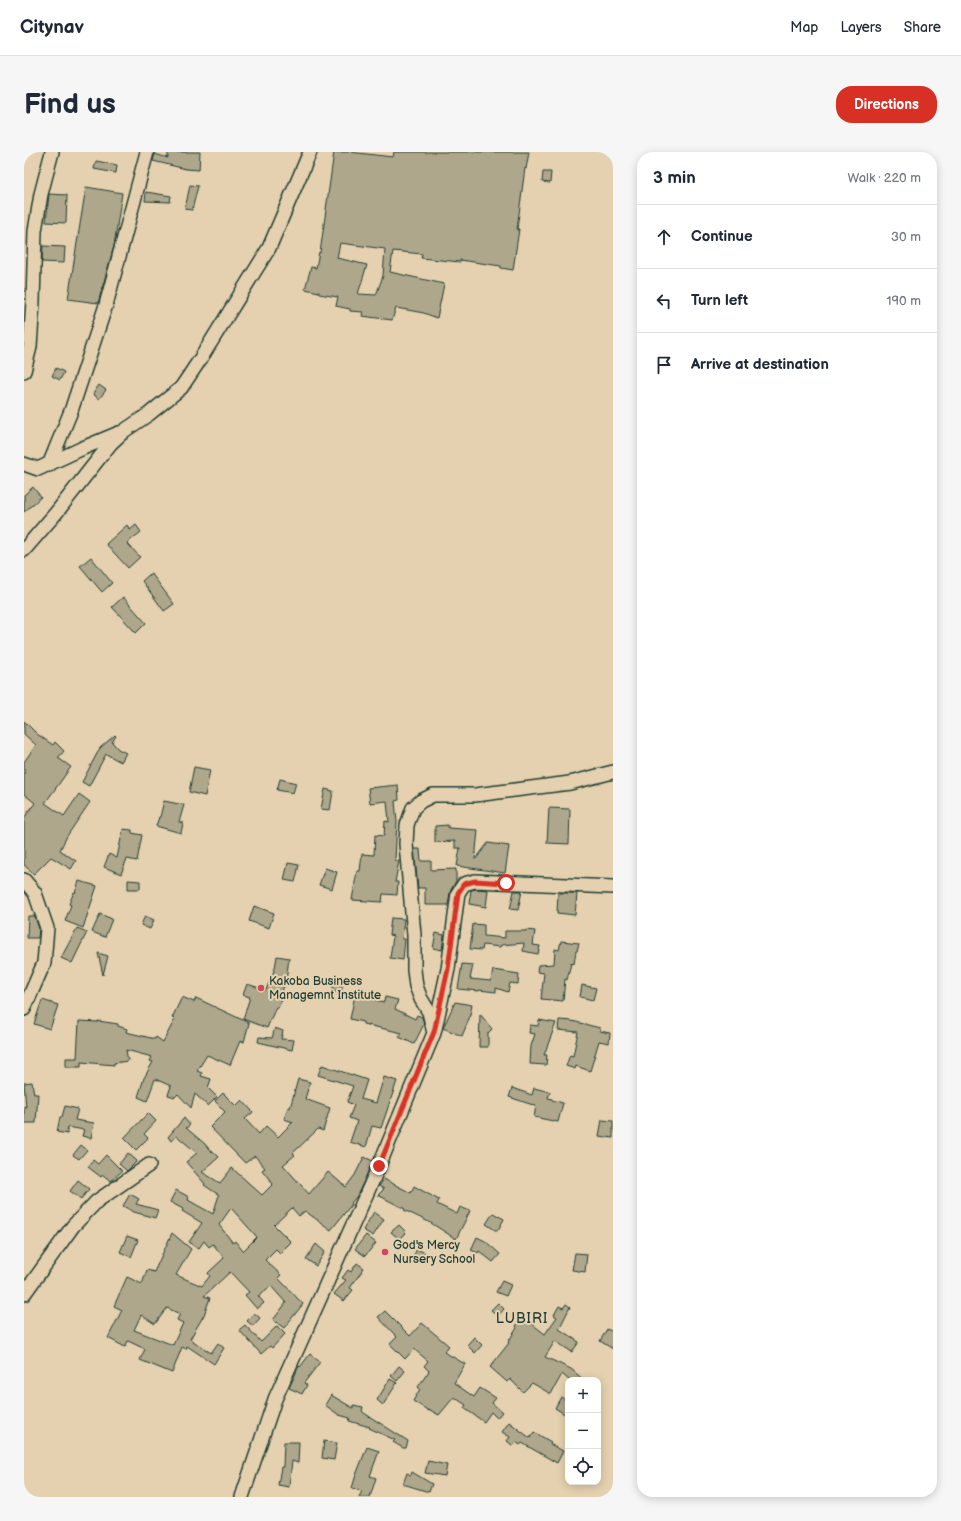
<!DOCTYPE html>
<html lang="en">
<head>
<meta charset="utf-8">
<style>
  body { margin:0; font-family:"Balsamiq Sans",sans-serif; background:#f6f6f7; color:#1f2937 }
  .controls { position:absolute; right:12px; bottom:12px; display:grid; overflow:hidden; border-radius:8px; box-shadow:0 2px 10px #0003 }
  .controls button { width:36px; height:36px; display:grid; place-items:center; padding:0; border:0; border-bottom:1px solid #e0e1e3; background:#fff; color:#1f2937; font:20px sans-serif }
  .stop { position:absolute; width:12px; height:12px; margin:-9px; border:3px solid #d93025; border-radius:50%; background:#fff }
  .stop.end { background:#d93025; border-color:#fff; box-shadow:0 1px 4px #0008 }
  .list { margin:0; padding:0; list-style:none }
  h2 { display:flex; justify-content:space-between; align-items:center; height:52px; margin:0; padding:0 16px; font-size:17px }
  h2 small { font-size:13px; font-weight:400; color:#747a83 }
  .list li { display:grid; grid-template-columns:26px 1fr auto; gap:12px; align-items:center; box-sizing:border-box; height:64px; padding:0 16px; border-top:1px solid #e0e1e3 }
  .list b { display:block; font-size:15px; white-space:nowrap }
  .list em { font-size:13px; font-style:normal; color:#747a83 }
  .icon { flex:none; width:22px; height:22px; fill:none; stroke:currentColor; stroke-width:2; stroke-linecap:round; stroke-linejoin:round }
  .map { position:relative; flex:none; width:589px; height:1345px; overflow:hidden; border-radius:16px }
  header { display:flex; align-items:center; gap:24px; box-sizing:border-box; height:56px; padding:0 20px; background:#fff; border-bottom:1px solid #e0e1e3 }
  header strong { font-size:19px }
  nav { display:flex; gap:22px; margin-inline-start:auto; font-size:14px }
  .intro { display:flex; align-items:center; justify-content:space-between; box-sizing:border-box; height:96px; padding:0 24px }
  h1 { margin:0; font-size:28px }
  .button { padding:10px 18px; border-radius:16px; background:#d93025; color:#fff; font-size:14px; font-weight:700 }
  main { display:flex; gap:24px; padding:0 24px }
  aside { flex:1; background:#fff; border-radius:16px; box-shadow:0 2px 10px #0003 }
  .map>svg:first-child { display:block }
</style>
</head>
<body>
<header>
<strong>Citynav</strong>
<nav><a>Map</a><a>Layers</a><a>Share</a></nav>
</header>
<div class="intro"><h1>Find us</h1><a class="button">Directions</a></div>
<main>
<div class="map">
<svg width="589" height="1345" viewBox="0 0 589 1345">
  <rect width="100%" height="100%" fill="#e5d1af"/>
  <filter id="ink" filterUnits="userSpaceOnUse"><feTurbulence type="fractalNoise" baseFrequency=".025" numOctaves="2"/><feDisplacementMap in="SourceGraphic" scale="8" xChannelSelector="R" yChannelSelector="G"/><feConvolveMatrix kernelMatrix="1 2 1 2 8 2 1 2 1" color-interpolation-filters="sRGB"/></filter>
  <g filter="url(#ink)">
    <g fill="#aea78c" stroke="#1f3d34" fill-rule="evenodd">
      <path d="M144,0h32l-1,18 -13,-1 -33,-8 2,-7 13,4z"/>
      <path d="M310,0h15l44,5 1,-5h135l-3,17 -1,-1 -8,61h2l-6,41 -12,-2v-2l-41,-6v2l-39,-4 1,-4 -29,-3 -3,21 54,12 -7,34 -13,-5 -28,-5 -4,12 -30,-4 1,-4 -13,-1v-2l-14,-3 2,-9 -19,-3v-2l-14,-3 6,-22 5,1 3,-16 1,1zM316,91l45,6 -2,27 -7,19 -18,-1 9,-29 -30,-7z"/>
      <path d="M72,9l21,4 -1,8 -22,-4z"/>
      <path d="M519,20h8l-1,11 -8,-1z"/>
      <path d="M166,33l8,1 -6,24 -7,-1z"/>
      <path d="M62,35l36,6 -8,53 -16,57 -30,-4z"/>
      <path d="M122,40l25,4 -1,6 -25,-1z"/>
      <path d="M25,42l18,1 -1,28 -20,-1z"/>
      <path d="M19,94l22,1 -1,16 -22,-1z"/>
      <path d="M32,216l8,4 -4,8 -8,-4z"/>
      <path d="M75,233l7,5 -7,9 -6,-5z"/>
      <path d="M9,335l8,10 -17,15v-17z"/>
      <path d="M103,373l3,5 6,-5 5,7 -14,11 13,14 -12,11 -22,-24z"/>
      <path d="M67,405l21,26 -10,9 -22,-26z"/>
      <path d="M127,421l23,31 -10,7 -22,-30z"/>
      <path d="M99,445l23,26 -10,10 -24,-26z"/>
      <path d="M0,569l13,13 16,11 2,-3 9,9 -6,7 13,9 -26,36 19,13 15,-22 11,8 -23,34 -7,14 16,11 -5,8 -20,-12 -17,17 -10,-9v-47l11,-15 -11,-9v-32l12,-17 -12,-11z"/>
      <path d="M91,583l1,1 -4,6 6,7 8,4 -5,9 -15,-8 -17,32 -7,-4 18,-34z"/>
      <path d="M170,615l16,3 -5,26 -16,-4z"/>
      <path d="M256,627l16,4 -3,10 -16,-3z"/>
      <path d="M374,633l1,15 -4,1 2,21 -2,38 4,1 -4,21h3l-1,13 -14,-1 -1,8 -30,-2 5,-29h3l2,-17 12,1 1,-20 9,1 1,-15 4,1 -2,-21 -17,2 -2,-15z"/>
      <path d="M301,637l8,2 -3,19 -9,-1z"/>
      <path d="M140,649l20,4 -5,17 4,1 -2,10 -25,-7 3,-9h1z"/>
      <path d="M525,656l21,1 -1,35 -22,-1z"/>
      <path d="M424,673v3l30,2 -3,30 13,-17 21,3 -4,27 -48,-7 3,-18h-5v-7l-20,1v-16z"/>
      <path d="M99,677l9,1v3l10,2 -5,26 -10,-2 -6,15 -17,-7 5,-13 8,4z"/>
      <path d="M390,697h6l1,12h10v9l25,-1v12l-6,11 -2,13h-23v-17h-7z"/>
      <path d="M264,711l11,2 -4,17 -11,-2z"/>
      <path d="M301,716l12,4 -5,17 -13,-4z"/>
      <path d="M104,728l12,1v8h-12z"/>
      <path d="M55,729l18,5 -14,42 -18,-7 6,-16 -2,-1 5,-12 1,1z"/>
      <path d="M452,737l12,1 -2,17 -17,-3 2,-14z"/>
      <path d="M490,739h8l-4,19 -8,-1z"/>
      <path d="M534,741h19l-2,22 -18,-2z"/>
      <path d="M230,754l20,7 -5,15 -20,-7z"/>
      <path d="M76,762l12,5 -7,18 -13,-5z"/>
      <path d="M4,764h7l4,13 -1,9h-11z"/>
      <path d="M121,764l9,4 -4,9 -9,-4z"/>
      <path d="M367,766l13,1 -2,20h3l-2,21 -13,-2 3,-22 -4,-1z"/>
      <path d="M449,772l11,1v11l21,2v-7h21v-1l9,1 -2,14 7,1 -2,8 -15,-3 1,-8 -23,2 -1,2 -17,-2 -1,5 -12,-1z"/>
      <path d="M53,776l10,4 -15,31 -11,-5z"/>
      <path d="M412,781l8,2 -2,15 -9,-2z"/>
      <path d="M537,789l18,2 -2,8h-1l-2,13 -3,-1 -4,17 -2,-1 -2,22 -22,-2 3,-26 -7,-1 1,-7 16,-1 1,-15 4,1z"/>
      <path d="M74,801l10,3 -5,19z"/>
      <path d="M253,804l12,2 -3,23 -7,18h2l-3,9 -2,-1 -9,21 -24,-9 7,-22 -7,-2 4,-11 19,6 9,-22z"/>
      <path d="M438,812l11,1 -3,14 21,2 2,-11 26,4 -1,10 -8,-1 -2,9 -12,-4v4l-17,-2v1l-21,-2z"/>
      <rect x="309" y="829" width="9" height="11"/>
      <path d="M558,833l14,3 -3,12 -13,-3z"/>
      <path d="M331,843l29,7 1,-5 13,3 -3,9 20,10 2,-4 5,2 2,7 -10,20 -15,-7 3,-4 -39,-9v-2l-13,-3z"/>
      <path d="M158,845l12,5 2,-4 53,25 -5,19 -4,-1 -10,24 -23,-10 -10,16 5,2 -1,3 10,3 -3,9 9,9 -9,9 -13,-12 -4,14 -13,-14 -3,3 -7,-2 3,-9 -16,-7 -8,22 -9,-4 6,-19 9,-16 -3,-1 2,-4 -26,-7 2,11 -14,2v2l-33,-3v5h-15v-9h11l2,-37 19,1v-1l20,3v2l9,3 -1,3 29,7 1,-2 7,5 12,-23 -3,-1z"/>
      <path d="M18,848l16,5 -8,24 -16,-5z"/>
      <path d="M431,850l17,3 -3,14 -7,17 -19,-8z"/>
      <path d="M456,862l12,15 -4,4v14h-9z"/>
      <path d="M515,868l17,3 -12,32h3l-1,10 -16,-1 1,-18 4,-12 -6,-1 1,-8 8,1z"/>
      <path d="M535,868l13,1 28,7v3l10,2 -1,10 -10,-2 -9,30 -14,-5 -1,3 -9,-3 4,-11 3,1 5,-24 -20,-2z"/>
      <path d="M251,876l8,3 -2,8 13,1 -2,10 -34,-8 1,-5 13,1z"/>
      <path d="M298,913l45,15 -6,19 15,4 8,-26 13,4 -16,47 -9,-2 -6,21 -16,-5 7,-21 -8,-3 5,-13 -7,-3 6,-16 -35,-11z"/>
      <path d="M274,927l12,3 -5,17 25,9 -7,23 -5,-2 -25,24 2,2 -12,10 26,29 19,-22 18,15 9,-12 9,-18 9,4 -16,35 -6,7 1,1 -21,26 -26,-19 -6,5 -7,-8 -18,17 17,17 -11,11 -4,-4 -11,11 16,15 -3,3 25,26 -19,24 -11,-8 13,-17 -15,-17 -13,10 6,7 -7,6 -12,-14 4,-3 -19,-20 -26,24 6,2 -6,17 -14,24 21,14 7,-10 6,5 -10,16 -27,-18 -1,3 -4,-2 -10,26 -32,-13 5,-11 -17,-8 -3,6 -17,-9 14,-28 -8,-4 13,-29 15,7 5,-14 7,2 18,-39 19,16 -15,26 26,11 8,-10 -2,-3 16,-15 -11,-14 -4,3 -5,-6 -5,7 -10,-6 13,-19 -20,-12 1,-2 -13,-7 6,-12 13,7 -1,3 25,14 6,-19 -15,-10 1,-1 -19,-22 11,-9 -20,-17 -6,5 -3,-4 16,-19 6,7 -4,3 19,16 7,9 1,-2 6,6 -17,15 18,11 12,-15 30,27 11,-11 -11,-14 3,-2 -10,-12 -10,7 -35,-36 15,-15 -10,-11 8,-8 13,13 6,-6 11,12 -8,7 14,15 7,-8 12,11 15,-15 -9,-3 4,-12 2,1zM207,1056l26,29 -14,14 -8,-10 -2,2 -14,-18zM143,1156l13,6 -3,6 6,3 -10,22 -39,-15 7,-15 14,9z"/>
      <path d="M8,930l2,12h4l-2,29h-12v-17l2,1 -2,-24z"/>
      <path d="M488,936l20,7 2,-7 16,4 -2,6 4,1v1l11,3 -5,19 -24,-5 2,-11 -27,-9z"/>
      <path d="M41,954l13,3 -3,11 19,3 -3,15 -9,-2 2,-6 -16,-3 -1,7 -10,-2 3,-15h2z"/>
      <path d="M124,961l8,8 -12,13 4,4 -12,12 -12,-12z"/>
      <path d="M578,968l11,1v17l-14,-2z"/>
      <path d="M57,993l6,5 -8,9 -6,-4z"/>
      <path d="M104,1001l9,8 -10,10 -8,-7z"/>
      <path d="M82,1003l16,16 -11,10 -8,-6 -2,2 -13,-10 5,-7 5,4z"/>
      <path d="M360,1027l27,14 3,-7 25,14 -2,4 20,10 3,-7 10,4 -14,28 -25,-16 -27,-13 1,-1 -27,-14 6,-6 -5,-3z"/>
      <path d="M54,1028l11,9 -8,10 -11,-8z"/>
      <path d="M106,1042l9,5 -3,5 22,6 -3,8 -21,-6 -11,-6z"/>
      <path d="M350,1060l10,7 -11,17 -10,-6z"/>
      <path d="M469,1061l11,6 -6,11h-3l-9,-6z"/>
      <path d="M375,1073l7,7 -7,7 -8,-7z"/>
      <path d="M342,1083l10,8 -11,13 -10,-7z"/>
      <path d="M103,1084l11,4 -7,17 -11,-5z"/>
      <path d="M453,1085l8,4 15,13 -7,8 -14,-11 -1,2 -7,-3z"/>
      <path d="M292,1092l9,8 -9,14 -10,-7z"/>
      <path d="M393,1097l8,4 -6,10 -7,-4z"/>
      <path d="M551,1101l12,1 -2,18 -13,-2z"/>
      <path d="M333,1111l7,5 -14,20 3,2 -9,11 -10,-7 12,-14 -4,-2 6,-8 3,2z"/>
      <path d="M478,1129l9,4 -5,11 -10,-4z"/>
      <path d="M474,1151l6,6 -6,7 -7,-6z"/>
      <path d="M542,1152l4,3 -11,22 20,13 -7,10 -17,-11 -10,16 26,12 13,11h-15l-7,-6 -11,20 -19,-11 -9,9 -13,-13 -3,3 -17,-15 19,-24 -1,-1 9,-14 -1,-2 7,-9 22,17 12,-17 -3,-2 5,-9 4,2z"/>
      <path d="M361,1159l25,25 12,-13 27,23 -5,6 21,12 -11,19 20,14 6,-9 16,10 -4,5 10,9 -5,6 -6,-6 -7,10 -20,-14 2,-3 -12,-8 -15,18 -9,-5 -1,1 -16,-10 7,-12 -2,-2 11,-16 -5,-5 4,-5 -14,-12 -9,10 -15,-15 7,-7 -19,-20z"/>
      <path d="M230,1161l6,5 -7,8 -6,-5z"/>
      <path d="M221,1173l16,17 16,-16 8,8 -13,14 -2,-2 -9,8 -22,-24z"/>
      <path d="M583,1177l6,3v17l-13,-8z"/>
      <path d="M450,1185l8,8 -7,8 -8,-8z"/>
      <path d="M286,1202l10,8 -16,21 3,2 -5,9 -13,-6 10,-22 1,1z"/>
      <path d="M375,1214l6,5 -8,10 -6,-5z"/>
      <path d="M366,1227l7,4 -14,22 -6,-5z"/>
      <path d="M307,1243l22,13v-3l10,2 -1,4 2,2 44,28 -2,7h-3l-10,-6 2,-2 -26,-12 1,-1 -21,-6 1,-3 -11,-3 -14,-10z"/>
      <path d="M537,1245l7,5v14l-13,-8z"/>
      <path d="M485,1270l21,16 4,-6 17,10 -1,2 13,7 -6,12 -35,-20 -2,2 -4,-3 -3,4 -6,-5 3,-4 -8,-5z"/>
      <path d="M300,1289l13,2 -3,17 -12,-2z"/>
      <path d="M260,1290h15l-1,21 -6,-2 -3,26 -11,-2 3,-18h2z"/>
      <path d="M343,1295l12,4 -9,25 6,2 -6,19h-11l3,-6 -10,-3 4,-13z"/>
      <path d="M404,1309l19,4 -2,11 -20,-3z"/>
      <path d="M388,1320l20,12 -3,8 -26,-8 4,-11 4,2z"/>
    </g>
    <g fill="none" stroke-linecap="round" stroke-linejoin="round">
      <defs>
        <g id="minor">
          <path d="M0,219l6,-24 3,-45 2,-71 6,-37 11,-42"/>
          <path d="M0,312l14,5 45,-21 36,-15"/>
          <path d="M25,313l22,-54 35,-106 41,-153"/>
          <path d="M0,398l32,-37 55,-70 13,-12 25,-17 32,-26 20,-30 68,-110 41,-96"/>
          <path d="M0,728l11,13 12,35 -3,35 -20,46"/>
          <path d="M411,877l13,-60 10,-76 6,-9 11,-3 138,6"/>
          <path d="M0,1142l49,-68 24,-25 52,-36"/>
          <path d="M218,1345l33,-98 104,-233 55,-133 -5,-21 -8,-13 -5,-13 -2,-16v-35l-8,-91 1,-19 6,-17 8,-7 12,-6h42l95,-12 43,-11"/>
        </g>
      </defs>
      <use href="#minor" stroke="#1f3d34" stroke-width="16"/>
      <use href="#minor" stroke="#e5d1af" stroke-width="13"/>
    </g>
  </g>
  <g fill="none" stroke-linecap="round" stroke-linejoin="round" filter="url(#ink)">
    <path stroke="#d93025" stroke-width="5" d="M355,1014l55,-134 14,-63 10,-76 6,-9 11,-3 31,2"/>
  </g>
  <g fill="#d1495b" stroke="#e5d1af" stroke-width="1.5">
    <circle cx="237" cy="836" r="4"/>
    <circle cx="361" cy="1100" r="4"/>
  </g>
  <g text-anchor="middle" stroke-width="4" stroke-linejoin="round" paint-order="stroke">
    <g font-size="12" fill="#1f3d34" stroke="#e5d1af" text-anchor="start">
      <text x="245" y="833">Kakoba Business<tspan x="245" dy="14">Managemnt Institute</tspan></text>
      <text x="369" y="1097">God's Mercy<tspan x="369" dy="14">Nursery School</tspan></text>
    </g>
    <g font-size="14" letter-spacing="1" fill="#1f3d34" stroke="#e5d1af">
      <text x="498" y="1171">LUBIRI</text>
    </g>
  </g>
</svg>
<div class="controls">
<button>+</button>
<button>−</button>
<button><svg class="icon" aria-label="locate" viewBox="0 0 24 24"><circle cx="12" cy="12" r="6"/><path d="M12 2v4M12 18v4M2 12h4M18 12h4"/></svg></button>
</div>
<div class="stop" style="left:482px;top:731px"></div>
<div class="stop end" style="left:355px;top:1014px"></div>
</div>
<aside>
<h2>3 min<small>Walk · 220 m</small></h2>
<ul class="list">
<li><svg class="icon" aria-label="ahead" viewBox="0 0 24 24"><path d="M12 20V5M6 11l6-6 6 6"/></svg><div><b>Continue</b></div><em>30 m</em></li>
<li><svg class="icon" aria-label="left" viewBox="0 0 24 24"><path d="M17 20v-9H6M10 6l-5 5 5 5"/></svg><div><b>Turn left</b></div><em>190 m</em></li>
<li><svg class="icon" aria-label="arrive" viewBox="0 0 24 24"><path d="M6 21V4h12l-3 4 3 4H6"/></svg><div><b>Arrive at destination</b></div></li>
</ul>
</aside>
</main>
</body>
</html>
